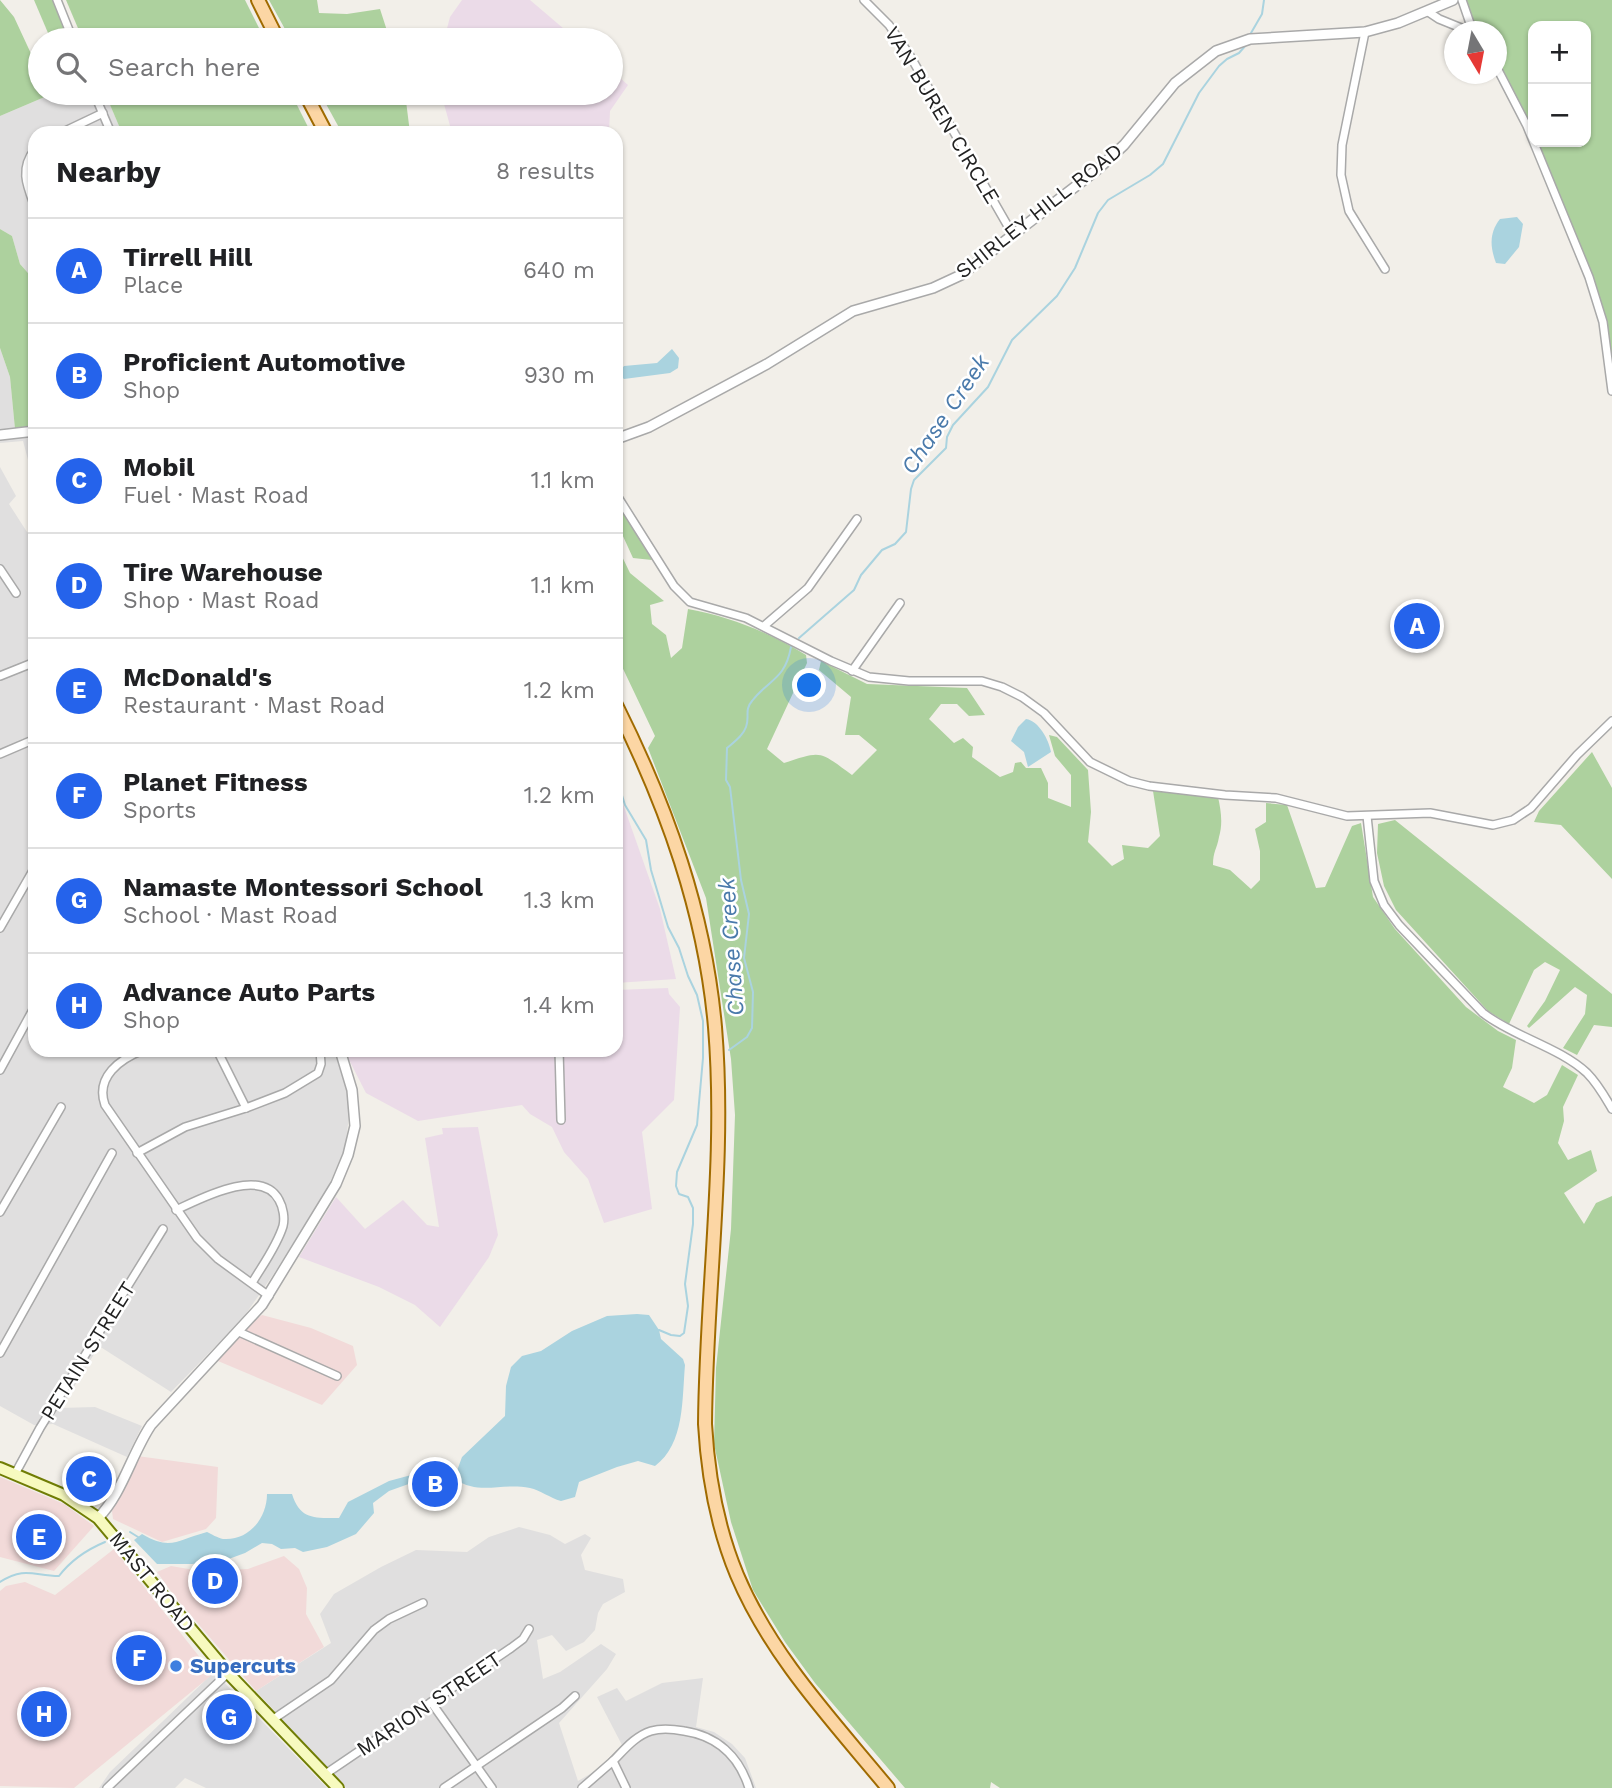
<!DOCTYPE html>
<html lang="en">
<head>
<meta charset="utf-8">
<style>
  body { margin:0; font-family:"Work Sans",sans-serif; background:#f2f2f2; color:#202124 }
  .controls { position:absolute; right:21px; top:21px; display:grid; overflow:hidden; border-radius:14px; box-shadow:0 2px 5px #0004 }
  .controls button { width:63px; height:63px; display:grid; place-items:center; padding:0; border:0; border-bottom:2px solid #e0e0e0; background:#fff; color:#202124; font:35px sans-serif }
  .compass { position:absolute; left:1444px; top:21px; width:63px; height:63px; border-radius:50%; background:#fff; box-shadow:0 2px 5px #0004; rotate:170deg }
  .you { position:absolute; left:810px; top:686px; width:24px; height:24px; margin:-18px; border:5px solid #fff; border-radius:50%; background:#1a73e8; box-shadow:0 0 0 10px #1a73e833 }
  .badge { display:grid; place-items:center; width:46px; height:46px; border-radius:50%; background:#2563eb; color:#fff; font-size:23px; font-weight:700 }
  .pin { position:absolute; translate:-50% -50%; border:4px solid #fff; box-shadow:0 2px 7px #0006 }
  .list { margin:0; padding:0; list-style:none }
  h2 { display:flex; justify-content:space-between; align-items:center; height:91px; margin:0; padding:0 28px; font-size:30px }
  h2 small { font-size:23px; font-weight:400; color:#757577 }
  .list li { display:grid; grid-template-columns:46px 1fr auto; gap:21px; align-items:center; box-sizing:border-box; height:105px; padding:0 28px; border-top:2px solid #e0e0e0 }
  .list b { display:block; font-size:26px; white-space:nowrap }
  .list p { margin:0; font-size:23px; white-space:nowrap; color:#757577 }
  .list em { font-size:23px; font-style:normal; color:#757577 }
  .icon { flex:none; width:38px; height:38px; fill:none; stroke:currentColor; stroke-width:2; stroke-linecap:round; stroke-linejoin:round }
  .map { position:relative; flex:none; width:1612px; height:1788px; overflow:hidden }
  .search { position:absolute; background:#fff; box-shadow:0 2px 5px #0004; left:28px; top:28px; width:595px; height:77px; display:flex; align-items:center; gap:18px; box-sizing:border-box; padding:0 24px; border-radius:38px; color:#757577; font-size:26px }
  .panel { position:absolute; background:#fff; box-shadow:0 2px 5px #0004; left:28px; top:126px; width:595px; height:931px; border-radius:21px }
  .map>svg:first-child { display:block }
</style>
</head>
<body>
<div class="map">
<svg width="1612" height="1788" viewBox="0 0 1612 1788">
  <rect width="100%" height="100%" fill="#f2efe9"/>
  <g fill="#e0dfdf">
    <path d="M54,93h51l17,40h-87v148l-15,-17 -8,-28 -12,-7v-113z"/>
    <path d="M0,348l10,29 5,52 20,-3v60l-12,-45 -23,2z"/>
    <path d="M0,467l16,29 -7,8 18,28 8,3v515h298l12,28 5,30 -5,40 -18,41 -52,83 -32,46 -72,74 -72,-46 -38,62 34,-1 47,19 -15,31 -74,-33 -19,1 -34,-19z"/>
    <path d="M519,1527l31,8 15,9 20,-10 6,4 -10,17 4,15 38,9 2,13 -22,12 -5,9 -3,17 -11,12 -18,9 -14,-16 -15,5 6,39 17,-7 41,-28 15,10 -9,15 -48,54 19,58 19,-11 25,-25 -25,-48 20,-9 9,13 36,-18 41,-5 -7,49 18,5 18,12 13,14 11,30h-410l-90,-97 75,-48 -11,-29 14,-20 47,-27 35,-17 51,2 22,-15z"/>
    <path d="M214,1672l113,116h-121l-21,-10 -10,10h-76l11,-16z"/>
  </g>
  <g fill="#f2dad9">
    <path d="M262,1315l49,13 42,18 4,19 -35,40 -104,-44 32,-37z"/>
    <path d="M137,1456l81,11 -2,51 -10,11 -44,13 -49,-23 -1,-8z"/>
    <path d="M0,1477l64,27 30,22 -40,45 -54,-14z"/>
    <path d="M114,1549l99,125 -139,114 -74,-2v-195l6,-5 19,-4 30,13z"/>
    <path d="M284,1556l15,13 8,19 -1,26 18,33 -68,44 -81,-94 -18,-25 14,-6 29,5 48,-2z"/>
  </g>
  <g fill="#ebdbe8">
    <path d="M462,0h68l47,40h-133l6,-23z"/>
    <path d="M611,70l17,15 -18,26 -1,22h-157l-11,-40h170z"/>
    <path d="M616,784l44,125 16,70 -60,4z"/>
    <path d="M668,988l1,6 11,13 -6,93 -32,32 10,77 -48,14 -16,-44 -24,-27 -12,-25 -22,-13 -8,-9 -104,16 -52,-28 -22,-43h272v-60z"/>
    <path d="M478,1127l20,108 -9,22 -49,70 -25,-22 -36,-18 -80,-30 37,-60 29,32 38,-29 24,25 12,2 -14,-89 18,-4 -1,-6z"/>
  </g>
  <g fill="#add19e" fill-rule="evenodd">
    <path d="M0,0l14,17 26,56v20h14l-54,23z"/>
    <path d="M34,0h23l16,40h-22z"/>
    <path d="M66,0h179l20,40h-182z"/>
    <path d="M269,0h48l2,13 28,1 33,-5 10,31h-99z"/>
    <path d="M1462,0h150v391l-9,-69 -76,-196 -30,-60 -1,-34 -23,-1zM1533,26h53v116h-53z"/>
    <path d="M105,93h186l20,40h-189z"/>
    <path d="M320,93h85l5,40h-68z"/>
    <path d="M0,229l12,7 8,28 15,17 -2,20 2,2v123l-20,3 -5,-52 -10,-29z"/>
    <path d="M616,499l36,61 -19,-2 -11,-24 -6,-1z"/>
    <path d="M616,544l14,29 34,28 -14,4 2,19 14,11 5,23 11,-10 6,-39c43,8 80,23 118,46l1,8 -40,86 17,14c39,-13 35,-12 68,12l25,-25 -18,-15h-14l6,-38 -32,-27 2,-9 46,23 100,4 18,27 -16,1 -12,-12h-16l-12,15 25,24 9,-5 10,9 -1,10 28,20 13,-5 2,-9 6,-1 5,6h15l7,15v15l23,9v-32l-16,-19 -6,-21 8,2 31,33 3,42 -3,30 24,24 12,-7 -2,-14 26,3 12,-12 -7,-45 65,6c3,13 5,27 1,40 -2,12 -6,14 -6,28l17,5 21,19 9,-9v-29l-5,-22 11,-7v-19l21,2 29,83 9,-1 27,-61 9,-3 12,74 22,32 71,78 32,24 18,9 -4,28 -9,19 31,16 13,-8 15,-30 16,10 -15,32 1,14 -6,22 10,17 23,-10 6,21 -33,22 20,31 12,-21 16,-7v592h-612l-9,-6 -1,6h-85l-90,-105 -30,-41 -32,-52 -22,-68 -17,-78 2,-76 15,-139 4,-114 -4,-56 -25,-161 -58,-150 7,-12 -39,-82z"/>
    <path d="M1592,752l20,36v91l-51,-54 -27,-3 5,-11z"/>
    <path d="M1395,820l217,174v33l-18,-2 -17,30 -14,-7 22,-34 2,-19 -12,-8 -46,41 -2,-2 18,-25 15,-31 -15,-8 -11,8 -25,54 -21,-13 -92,-101 -12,-24 -7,-33 1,-29z"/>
  </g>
  <g fill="#aad3df">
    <path d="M1517,217l6,7 -4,23 -14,17 -9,-1c-6,-16 -7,-30 4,-44z"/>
    <path d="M672,349l7,9 -1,10 -8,5 -46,6 -6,-6 6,-7 33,-3z"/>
    <path d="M1026,719c13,2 23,21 25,33l-23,15 -4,-15 -13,-11 7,-14z"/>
    <path d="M637,1314l12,1 10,15 2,9 22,20 2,6c-3,33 0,79 -30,101l-17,-5 -21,6 -38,15 -4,15 -14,4c-11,-3 -21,-11 -31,-13 -29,-6 -49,8 -76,-9l8,-22 43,-41 1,-30 5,-19 11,-11 19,-5 31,-20 35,-15z"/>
    <path d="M426,1471l5,5 -42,15 -16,12 1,10 -18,21 -29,13 -24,5 -8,-4 -14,1 -9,-5 -10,-1 -17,10 -19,7 -34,4h-35l-23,-24 8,-6c29,17 35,6 65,-2 4,2 11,6 16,7 26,2 44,-21 44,-45h25c8,26 23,24 47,24l9,-16 41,-21z"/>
  </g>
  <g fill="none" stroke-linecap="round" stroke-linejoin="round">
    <g stroke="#aad3df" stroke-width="2">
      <path d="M1251,33l11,-19 2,-14"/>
      <path d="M799,638l55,-48 7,-15 21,-25 13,-6 11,-12 5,-43 3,-9 32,-32 1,-11 6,-12 35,-38 24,-47 45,-44 18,-28 23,-55 10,-13 42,-25 13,-11 36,-71 20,-27 8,-7 12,-6 7,-8"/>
      <path d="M616,776l9,29 21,35 5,30 17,57 11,21 9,28 9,19 6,26v37l-6,67 -20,47 -1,14 3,8 9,3 5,11v16l-8,60 3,22 -4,27 -4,3 -9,-1 -12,-5"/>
      <path d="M729,1050l18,-13 5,-9 1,-36 -9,-34 5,-44 -8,-34 -11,-93 -4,-7 1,-32c7,-6 16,-12 19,-21 4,-10 -2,-17 6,-26 17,-22 33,-21 39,-54"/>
      <path d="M428,1474l13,-4 15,4"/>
      <path d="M130,1532l8,5"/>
      <path d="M0,1582c25,-16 34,-6 59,-6 12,-16 27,-26 46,-34"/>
    </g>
    <defs>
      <g id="minor">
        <path d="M57,0l16,40"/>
        <path d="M864,0l25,25 20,29 104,181"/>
        <path d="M1462,0l11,32"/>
        <path d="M1427,11l12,8 32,13"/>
        <path d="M1365,32l-23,113 -1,30 8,36 36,58"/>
        <path d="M1496,66l31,60 62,151 14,45 9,69"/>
        <path d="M94,93l17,40"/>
        <path d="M61,133l42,-20"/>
        <path d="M35,149c-16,20 -8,37 0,58"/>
        <path d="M616,494l58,92 16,16 56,16 85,43 38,16 40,4h73l20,6 20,10 22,16 46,49 39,19 20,5 76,9 51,3 71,18 83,-3 63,12 20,-5 18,-12 46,-53 35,-34"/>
        <path d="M0,569l16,24"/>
        <path d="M764,626l44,-38 49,-69"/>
        <path d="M852,671l48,-68"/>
        <path d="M0,676l35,-14"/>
        <path d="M0,754l35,-15"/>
        <path d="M1367,816l7,65 10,24 15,20 84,88c31,24 76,34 104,60 11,11 18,24 25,36"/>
        <path d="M0,928l35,-61"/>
        <path d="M143,1050c-23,9 -48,27 -38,55l92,133 21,21 51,37"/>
        <path d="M217,1050l29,58"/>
        <path d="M559,1050l2,70"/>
        <path d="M0,1070l35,-64"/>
        <path d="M137,1153l48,-26 61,-19 39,-15 33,-20 3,-9 -1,-14"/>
        <path d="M176,1210c24,-11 85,-44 103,-10 4,7 6,18 4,26 -6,20 -21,40 -31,57"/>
        <path d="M0,1212l61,-105"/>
        <path d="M239,1332l98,44"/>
        <path d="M0,1353l112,-200"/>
        <path d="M15,1474l25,-46 123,-199"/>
        <path d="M431,1702l61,86"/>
        <path d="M272,1720l59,-40 43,-50 15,-11 34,-16"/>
        <path d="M324,1775l187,-127 12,-9 6,-10"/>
        <path d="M107,1788l121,-115"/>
        <path d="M444,1788l118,-80 13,-12"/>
        <path d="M582,1788l31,-27"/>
        <path d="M626,1788l-13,-27c11,-11 22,-25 38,-30 10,-3 22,-2 33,0 33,5 55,25 65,57"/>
      </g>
      <g id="tertiary">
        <path d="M0,435l35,-4"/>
        <path d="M616,439l33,-12 118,-63 86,-53 80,-23 28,-13 137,-106 26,-24 51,-62 41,-32 34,-12 115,-7 33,-9 55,-23"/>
        <path d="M98,1518c24,-24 34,-65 53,-93l111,-120 74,-121 12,-29 7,-29 -3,-36 -12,-40"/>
      </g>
      <path id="secondary" d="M0,1468l64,27 34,23 130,155 110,115"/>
      <g id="primary">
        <path d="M258,0l20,40"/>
        <path d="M305,93l21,40"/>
        <path d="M616,705c51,102 89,208 99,322 11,132 -9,265 -10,397 3,53 12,103 32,151 34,81 96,146 151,213"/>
      </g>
    </defs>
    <use href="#minor" stroke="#a9a9a9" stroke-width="10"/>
    <use href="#tertiary" stroke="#a9a9a9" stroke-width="12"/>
    <use href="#secondary" stroke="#707d05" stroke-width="14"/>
    <use href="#primary" stroke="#a06b00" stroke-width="16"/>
    <use href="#minor" stroke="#fff" stroke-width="7"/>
    <use href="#tertiary" stroke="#fff" stroke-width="9"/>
    <use href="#secondary" stroke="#f7fabf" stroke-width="10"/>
    <use href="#primary" stroke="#fcd6a4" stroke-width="12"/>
  </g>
  <circle fill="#3f7fe0" stroke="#fff" stroke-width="2.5" cx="176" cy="1666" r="7"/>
  <g text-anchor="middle" stroke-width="5" stroke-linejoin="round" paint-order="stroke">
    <g font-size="21" fill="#222" stroke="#fff">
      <text transform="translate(942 115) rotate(59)" y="7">VAN BUREN CIRCLE</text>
      <text transform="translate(1039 211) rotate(-38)" y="7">SHIRLEY HILL ROAD</text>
      <text transform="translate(88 1351) rotate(-58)" y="7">PETAIN STREET</text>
      <text transform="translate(152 1582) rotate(51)" y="7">MAST ROAD</text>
      <text transform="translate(429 1704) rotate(-34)" y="7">MARION STREET</text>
    </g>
    <g font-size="21" font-weight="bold" fill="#366cbe" stroke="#fff" text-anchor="start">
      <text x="190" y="1673">Supercuts</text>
    </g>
    <g font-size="23" font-style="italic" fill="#4a7aab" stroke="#fff">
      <text transform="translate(945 414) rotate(-56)" y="8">Chase Creek</text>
      <text transform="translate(731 947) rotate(-94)" y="8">Chase Creek</text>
    </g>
  </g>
</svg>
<div class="controls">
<button>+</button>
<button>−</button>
</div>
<svg class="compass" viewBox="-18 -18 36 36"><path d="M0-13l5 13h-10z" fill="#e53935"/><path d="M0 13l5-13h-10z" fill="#757577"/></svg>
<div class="you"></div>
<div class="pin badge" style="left:1417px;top:626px">A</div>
<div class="pin badge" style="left:435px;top:1484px">B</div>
<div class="pin badge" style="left:89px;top:1479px">C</div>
<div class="pin badge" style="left:215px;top:1581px">D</div>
<div class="pin badge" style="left:39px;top:1537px">E</div>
<div class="pin badge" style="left:139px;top:1658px">F</div>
<div class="pin badge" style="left:229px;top:1717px">G</div>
<div class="pin badge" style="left:44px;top:1714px">H</div>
<div class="search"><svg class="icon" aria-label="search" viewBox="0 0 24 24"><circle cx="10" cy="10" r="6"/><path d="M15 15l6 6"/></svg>Search here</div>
<section class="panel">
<h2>Nearby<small>8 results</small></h2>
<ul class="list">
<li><span class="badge">A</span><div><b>Tirrell Hill</b><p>Place</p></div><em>640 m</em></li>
<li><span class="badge">B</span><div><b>Proficient Automotive</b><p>Shop</p></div><em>930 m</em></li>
<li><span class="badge">C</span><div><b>Mobil</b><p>Fuel · Mast Road</p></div><em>1.1 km</em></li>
<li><span class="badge">D</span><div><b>Tire Warehouse</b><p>Shop · Mast Road</p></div><em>1.1 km</em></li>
<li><span class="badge">E</span><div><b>McDonald's</b><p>Restaurant · Mast Road</p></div><em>1.2 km</em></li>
<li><span class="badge">F</span><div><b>Planet Fitness</b><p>Sports</p></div><em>1.2 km</em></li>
<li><span class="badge">G</span><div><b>Namaste Montessori School</b><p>School · Mast Road</p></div><em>1.3 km</em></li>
<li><span class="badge">H</span><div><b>Advance Auto Parts</b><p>Shop</p></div><em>1.4 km</em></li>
</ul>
</section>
</div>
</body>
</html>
